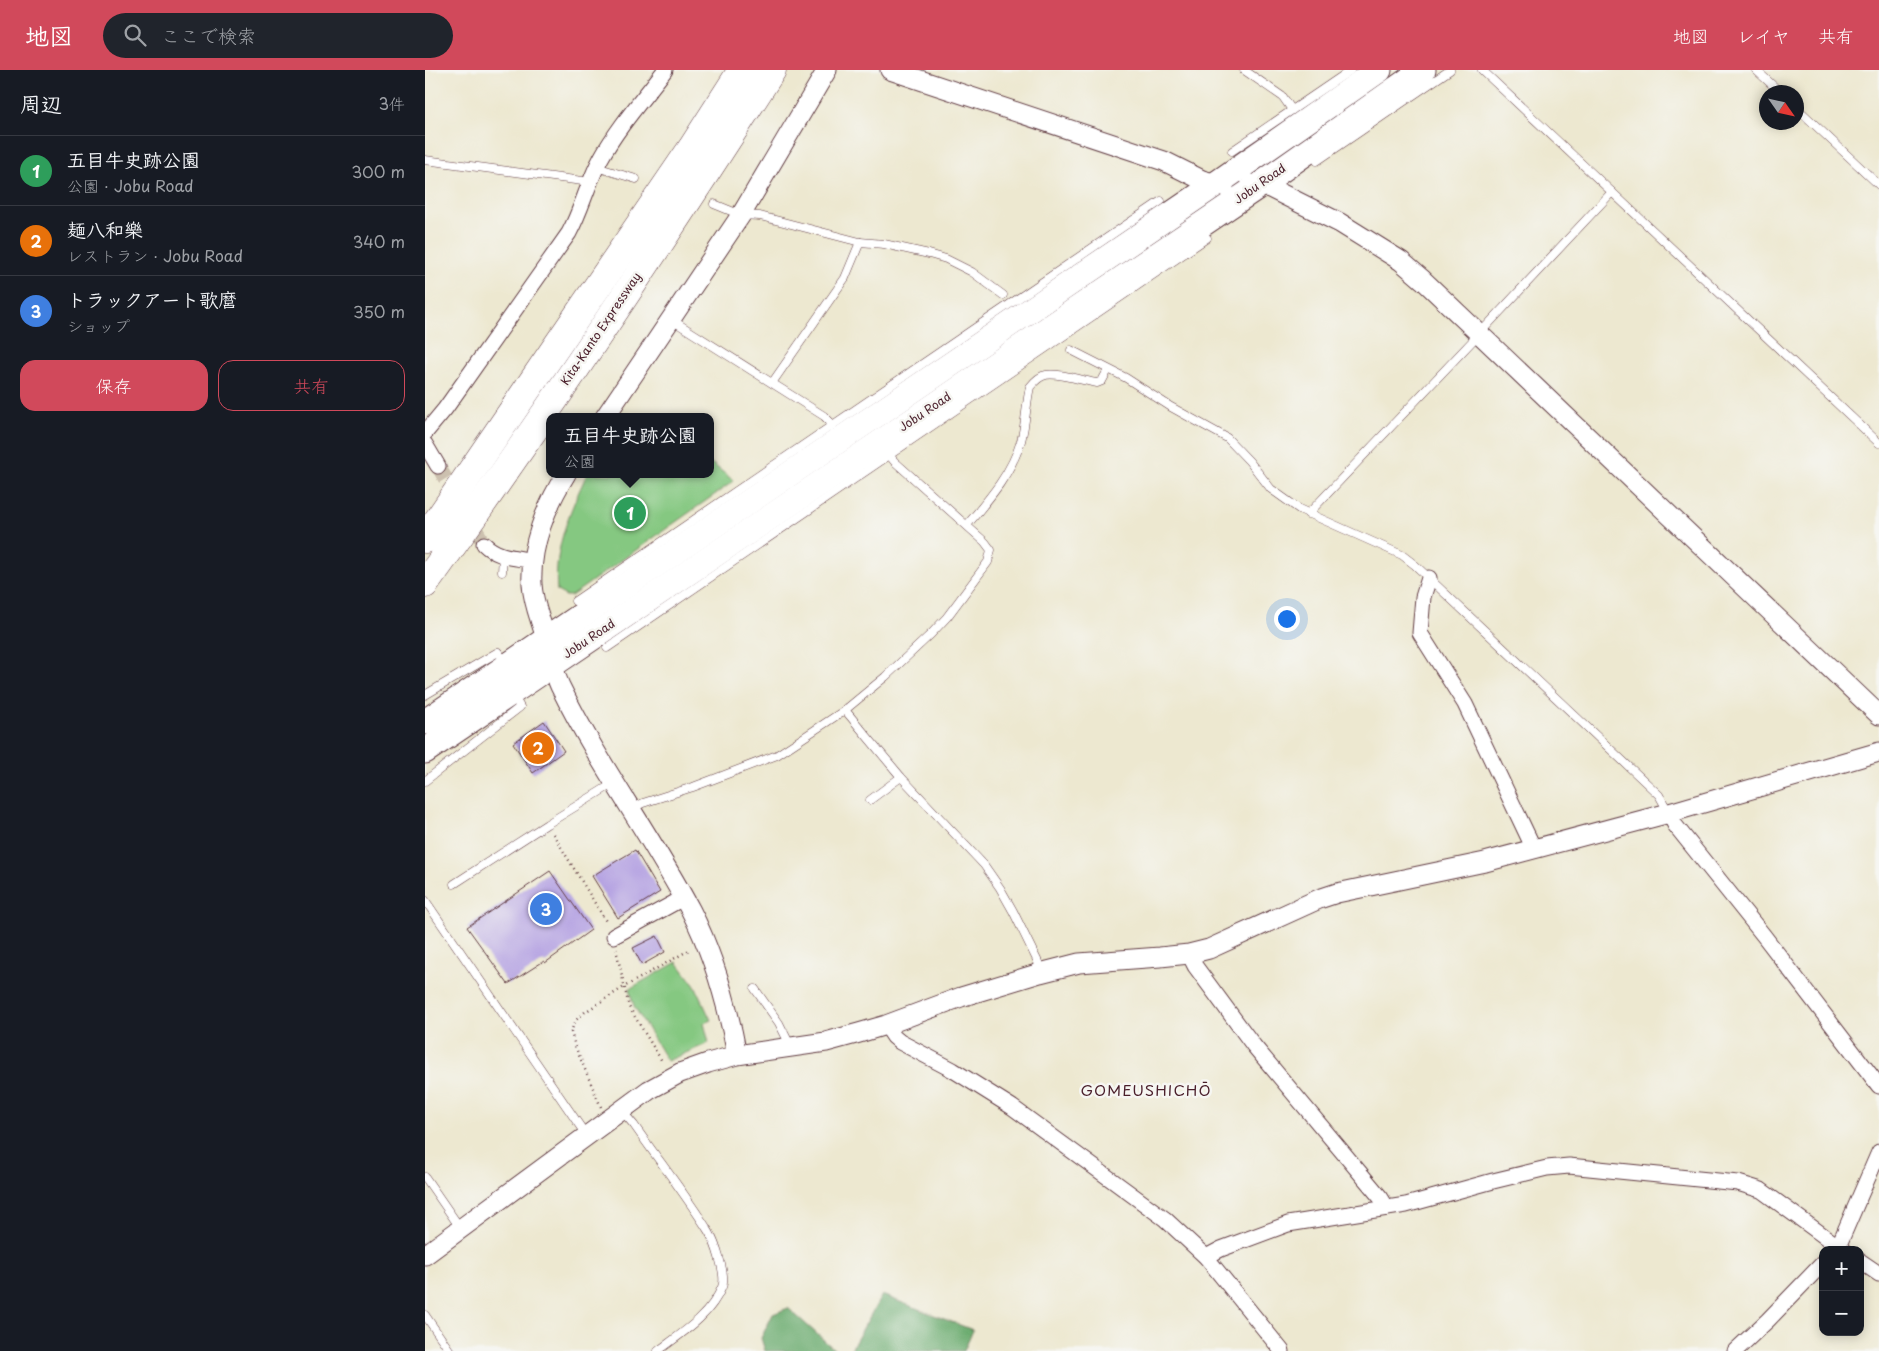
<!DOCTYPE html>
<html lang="ja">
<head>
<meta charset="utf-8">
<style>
  body { margin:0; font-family:"Playpen Sans","Klee One",sans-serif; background:#20242c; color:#f1f3f6 }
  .controls { position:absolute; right:15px; bottom:15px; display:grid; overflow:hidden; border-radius:10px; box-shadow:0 2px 12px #0003 }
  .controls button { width:45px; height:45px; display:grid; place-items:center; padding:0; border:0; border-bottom:1px solid #363941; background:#171b24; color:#f1f3f6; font:25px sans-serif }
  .compass { position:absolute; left:1334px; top:15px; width:45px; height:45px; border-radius:50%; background:#171b24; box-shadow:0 2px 12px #0003; rotate:124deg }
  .you { position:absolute; left:861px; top:548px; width:18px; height:18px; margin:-12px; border:4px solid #fff; border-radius:50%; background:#1a73e8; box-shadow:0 0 0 8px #1a73e833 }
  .badge { display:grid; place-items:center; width:32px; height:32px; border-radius:50%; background:#d1495b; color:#fff; font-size:16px; font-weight:700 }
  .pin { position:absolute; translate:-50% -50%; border:2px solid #fff; box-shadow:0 1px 5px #0006 }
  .popup { position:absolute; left:121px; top:343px; width:168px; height:65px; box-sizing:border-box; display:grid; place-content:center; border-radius:10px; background:#171b24; filter:drop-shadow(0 1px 4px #0005); font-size:16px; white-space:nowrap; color:#9ea1a6 }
  .popup b { font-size:19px; color:#f1f3f6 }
  .popup::after { content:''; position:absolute; left:50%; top:100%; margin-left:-10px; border:10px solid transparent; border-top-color:#171b24 }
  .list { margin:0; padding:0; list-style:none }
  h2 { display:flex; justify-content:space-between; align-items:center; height:65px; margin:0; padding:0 20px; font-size:21px }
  h2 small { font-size:16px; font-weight:400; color:#9ea1a6 }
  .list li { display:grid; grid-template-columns:32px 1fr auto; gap:15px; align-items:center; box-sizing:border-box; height:70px; padding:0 20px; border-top:1px solid #363941 }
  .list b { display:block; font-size:19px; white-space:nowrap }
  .list p { margin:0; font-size:16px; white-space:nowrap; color:#9ea1a6 }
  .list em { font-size:16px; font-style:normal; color:#9ea1a6 }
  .actions { display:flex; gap:10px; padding:15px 20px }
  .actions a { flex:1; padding:11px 0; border:1px solid #d1495b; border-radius:15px; text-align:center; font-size:18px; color:#d1495b }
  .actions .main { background:#d1495b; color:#fff }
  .icon { flex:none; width:28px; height:28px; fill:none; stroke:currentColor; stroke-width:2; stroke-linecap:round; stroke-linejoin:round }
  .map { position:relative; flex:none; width:1454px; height:1281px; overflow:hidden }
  header { display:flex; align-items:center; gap:30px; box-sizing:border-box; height:70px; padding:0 25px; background:#d1495b; color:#fff }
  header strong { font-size:24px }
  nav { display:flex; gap:28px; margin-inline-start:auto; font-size:18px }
  .search { width:350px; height:45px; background:#20242c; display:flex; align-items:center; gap:12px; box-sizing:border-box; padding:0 18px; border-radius:28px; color:#9ea1a6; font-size:19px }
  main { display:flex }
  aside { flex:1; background:#171b24 }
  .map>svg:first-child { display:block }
</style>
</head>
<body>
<header>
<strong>地図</strong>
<div class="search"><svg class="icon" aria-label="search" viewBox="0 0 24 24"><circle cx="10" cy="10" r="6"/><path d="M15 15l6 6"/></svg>ここで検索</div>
<nav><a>地図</a><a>レイヤ</a><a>共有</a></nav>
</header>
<main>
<aside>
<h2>周辺<small>3件</small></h2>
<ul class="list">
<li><span class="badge" style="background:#2e9e5b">1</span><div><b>五目牛史跡公園</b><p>公園 · Jobu Road</p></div><em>300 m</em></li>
<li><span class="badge" style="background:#e8710a">2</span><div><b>麺八和樂</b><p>レストラン · Jobu Road</p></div><em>340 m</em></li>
<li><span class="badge" style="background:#3f7fe0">3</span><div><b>トラックアート歌麿</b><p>ショップ</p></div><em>350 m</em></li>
</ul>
<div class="actions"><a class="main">保存</a><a>共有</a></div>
</aside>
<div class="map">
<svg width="1454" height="1281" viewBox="0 0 1454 1281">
  <rect width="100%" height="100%" fill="#f6f6f2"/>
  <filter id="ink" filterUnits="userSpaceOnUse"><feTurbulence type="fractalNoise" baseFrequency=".02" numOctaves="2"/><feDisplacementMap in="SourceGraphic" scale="10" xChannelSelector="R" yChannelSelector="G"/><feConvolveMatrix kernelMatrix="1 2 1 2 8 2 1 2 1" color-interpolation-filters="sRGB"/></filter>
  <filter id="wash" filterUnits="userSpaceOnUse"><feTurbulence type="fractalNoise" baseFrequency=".0096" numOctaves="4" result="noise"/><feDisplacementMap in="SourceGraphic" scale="20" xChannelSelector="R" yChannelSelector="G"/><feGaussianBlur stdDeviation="1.12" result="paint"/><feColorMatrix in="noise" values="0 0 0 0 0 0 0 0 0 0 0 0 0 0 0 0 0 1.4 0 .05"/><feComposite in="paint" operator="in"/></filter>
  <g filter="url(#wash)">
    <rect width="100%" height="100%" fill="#ede8d0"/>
    <g fill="#85c881" stroke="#687456">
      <path d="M285,392l24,19 -163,115h-5l-9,-5c-4,-41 13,-81 30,-117h123z"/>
      <path d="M252,892l18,24 16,34 -7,3 5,20 -42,18 -33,-55 -5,-17z"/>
    </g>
    <g fill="#6cac6f" stroke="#5b664d">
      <path d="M457,1225l91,35 -9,21h-114z"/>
      <path d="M363,1238l48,43h-71l-4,-13 12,-24z"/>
    </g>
    <g id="blocks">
      <g fill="#b5a3e2">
        <path d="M119,651l20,30 -31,22 -20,-30z"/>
        <path d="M210,780l25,42 -42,26 -26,-42z"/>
        <path d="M125,801l41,59 -46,33 -1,-2 -36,23 -41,-57z"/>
        <path d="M232,866l8,16 -23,13 -9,-17z"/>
      </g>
    </g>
  </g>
  <g filter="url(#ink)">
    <use href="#blocks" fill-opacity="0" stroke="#623d44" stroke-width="1"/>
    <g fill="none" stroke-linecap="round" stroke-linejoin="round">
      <path stroke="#ccc0af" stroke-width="15" stroke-dasharray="15 8" stroke-linecap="butt" d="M13,396l46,78"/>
      <defs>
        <g id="service">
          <path d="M819,0l39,27 9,13"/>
          <path d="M1057,0l397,373"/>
          <path d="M1331,0l24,22"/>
          <path d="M1372,38l82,77"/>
          <path d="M807,81l119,-81"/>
          <path d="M0,90l165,22"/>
          <path d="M892,91l133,-91"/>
          <path d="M171,97l40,12"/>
          <path d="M289,134l27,11 19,1 100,26 24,2 45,10 17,5 26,13 31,23"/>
          <path d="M247,250l152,96 8,8"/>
          <path d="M646,280l55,28 45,29 56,31 22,23 22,28 28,20 103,46 13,10 244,230 10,18"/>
          <path d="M347,313l73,-105 15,-36"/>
          <path d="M883,444l172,-181 132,-141"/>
          <path d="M542,455c22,-26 44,-51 54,-84 5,-18 5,-37 9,-54 4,-5 9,-11 16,-12 10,-3 39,6 51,8l5,-2 6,-11"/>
          <path d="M77,502l1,-16"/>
          <path d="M150,531l586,-400"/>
          <path d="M182,578l600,-410"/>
          <path d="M0,625l73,-43 8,11"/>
          <path d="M420,640l56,67 83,88 16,23 13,23 25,51 2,11"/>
          <path d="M0,711l95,-74 -7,-12"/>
          <path d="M445,730l31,-23"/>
          <path d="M206,739l12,-6 50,-16 84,-32 68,-45 40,-33 46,-43 16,-17 41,-55 3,-12 -6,-8 -91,-81 -4,-5"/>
          <path d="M29,814l93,-60 67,-41"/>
          <path d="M0,830l161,235"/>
          <path d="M330,919l24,34 12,24"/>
          <path d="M197,1041l12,14c25,36 52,70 75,107 6,10 18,44 13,55 -12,29 -40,46 -64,64"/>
          <path d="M0,1107l36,52"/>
          <path d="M0,1245l25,36"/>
        </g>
        <g id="minor">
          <path d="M0,363l20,-24 124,-176c13,-24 19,-51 32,-75 17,-31 42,-59 64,-88"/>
          <path d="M0,374l13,22"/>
          <path d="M59,474c14,14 31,13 49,17"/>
          <path d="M1004,508l-6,19 -3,36 45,71 69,145"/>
          <path d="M1244,743l6,12 89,111 115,150"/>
          <path d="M189,866l69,-38"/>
          <path d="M764,884l6,12 59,80 127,152 6,10"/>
          <path d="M461,955l8,12 6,5 53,28 59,37 153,112 41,38 76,94"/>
          <path d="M1410,1180l3,-3 41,-95"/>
          <path d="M781,1187l15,-8 67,-25 118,-19 87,-24 54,-13 22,-2 169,17 23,7 82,60"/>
          <path d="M1435,1191l19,13"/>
          <path d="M1310,1281l33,-31 55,-57"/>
        </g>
        <g id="tertiary">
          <path d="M465,0l274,91 38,19 22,6"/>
          <path d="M826,114l19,4 70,35 61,38 22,19 456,435"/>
          <path d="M180,347l136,-202 86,-145"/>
          <path d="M141,404c-20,32 -36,72 -34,110 1,20 9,36 14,55 5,15 7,32 14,47 38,78 91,149 131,225 23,45 37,95 46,144"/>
          <path d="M0,1185l224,-165 31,-17 28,-10 29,-8 89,-13 33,-9 27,-8 75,-28 79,-24 39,-10 81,-6 29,-3 20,-5 110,-50 18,-6 148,-31 184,-49 210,-61"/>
        </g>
        <g id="trunk">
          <path d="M0,652l791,-538 163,-114"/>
          <path d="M0,681l835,-566 163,-115"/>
        </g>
        <g id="motorway">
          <path d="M0,469l267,-391 50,-78"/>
          <path d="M0,514c121,-168 236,-340 347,-514"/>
        </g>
      </defs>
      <use href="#service" stroke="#623d44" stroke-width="9"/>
      <use href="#minor" stroke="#623d44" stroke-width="17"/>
      <use href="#tertiary" stroke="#623d44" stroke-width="21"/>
      <use href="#trunk" stroke="#623d44" stroke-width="27"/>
      <use href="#motorway" stroke="#623d44" stroke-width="29"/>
      <g stroke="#623d44" stroke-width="2.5" stroke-dasharray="1 4" stroke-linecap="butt">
        <path d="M128,764l54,89"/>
        <path d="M191,879l13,58 34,56"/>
        <path d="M176,1037l-26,-61 -4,-14 4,-11 10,-9 39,-25 67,-38"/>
      </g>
      <use href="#service" stroke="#fff" stroke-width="8"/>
      <use href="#minor" stroke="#fff" stroke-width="15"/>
      <use href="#tertiary" stroke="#fff" stroke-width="19"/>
      <use href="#trunk" stroke="#fff" stroke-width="25"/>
      <use href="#motorway" stroke="#fff" stroke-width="28"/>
    </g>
  </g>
  <g text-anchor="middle" stroke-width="5" stroke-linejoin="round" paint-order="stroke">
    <g font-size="12" fill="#4a1f2b" stroke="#f6f6f2">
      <text transform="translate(835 114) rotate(-35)" y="4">Jobu Road</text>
      <text transform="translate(176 259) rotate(-56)" y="4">Kita-Kanto Expressway</text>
      <text transform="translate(500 342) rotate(-34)" y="4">Jobu Road</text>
      <text transform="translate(164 569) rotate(-34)" y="4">Jobu Road</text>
    </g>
    <g font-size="15" letter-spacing="1" fill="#4a1f2b" stroke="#f6f6f2">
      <text x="721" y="1026">GOMEUSHICHŌ</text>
    </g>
  </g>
</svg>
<div class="controls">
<button>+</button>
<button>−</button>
</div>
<svg class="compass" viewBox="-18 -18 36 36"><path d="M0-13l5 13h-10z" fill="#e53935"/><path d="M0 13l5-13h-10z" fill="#9ea1a6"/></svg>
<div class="you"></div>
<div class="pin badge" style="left:205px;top:443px;background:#2e9e5b">1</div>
<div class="popup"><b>五目牛史跡公園</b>公園</div>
<div class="pin badge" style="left:113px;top:678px;background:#e8710a">2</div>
<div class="pin badge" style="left:121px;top:839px;background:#3f7fe0">3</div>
</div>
</main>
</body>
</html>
